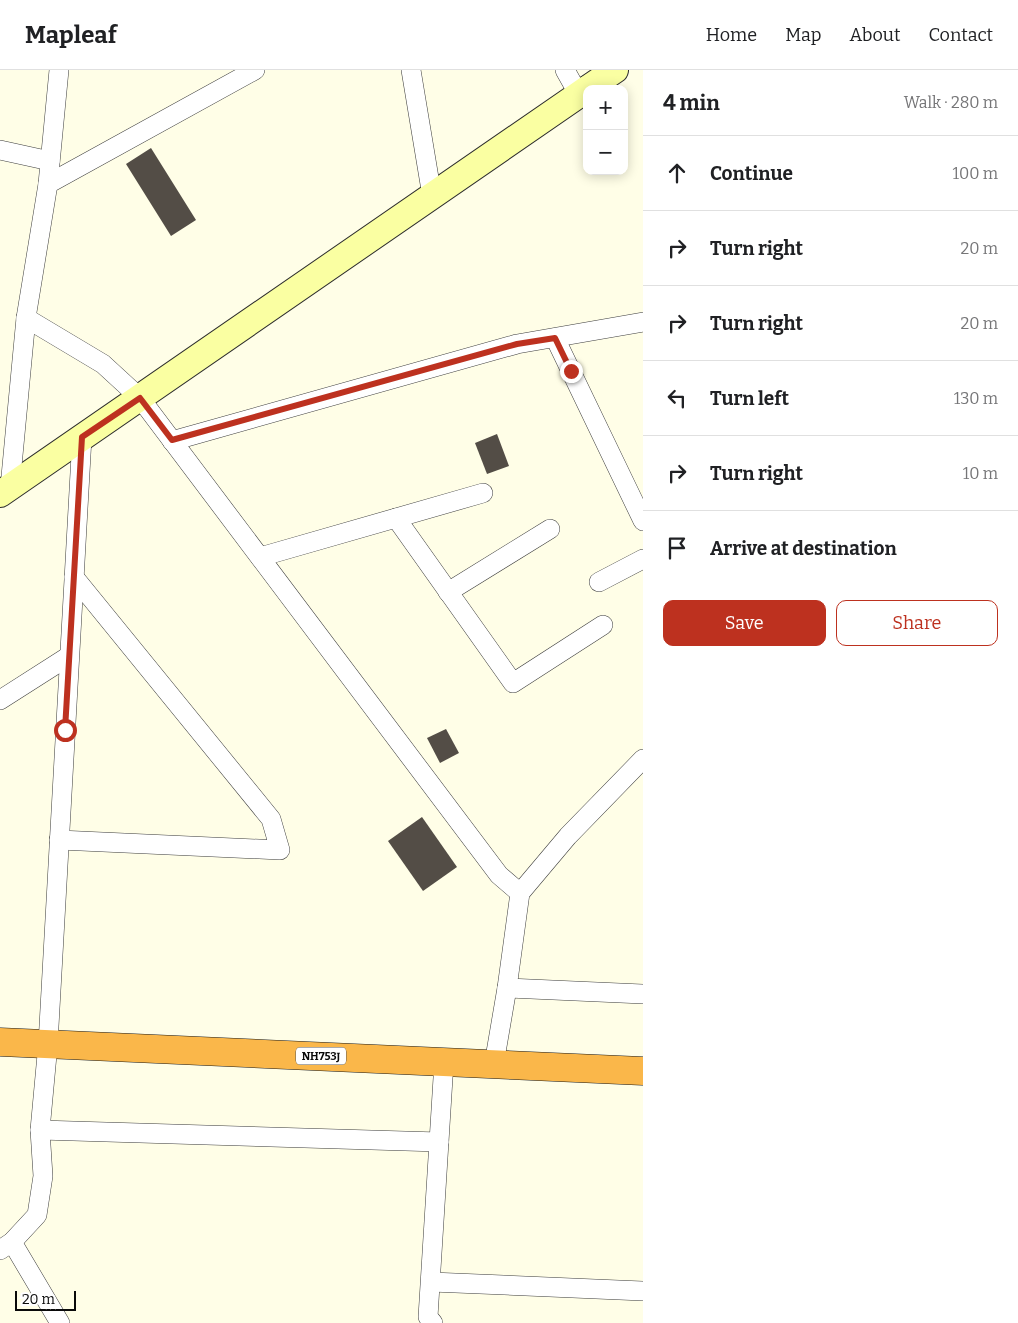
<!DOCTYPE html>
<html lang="en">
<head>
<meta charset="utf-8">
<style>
  body { margin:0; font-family:Bitter,serif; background:#f2f2f2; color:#202124 }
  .controls { position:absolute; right:15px; top:15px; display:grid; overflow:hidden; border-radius:10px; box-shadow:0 2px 12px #0003 }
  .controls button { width:45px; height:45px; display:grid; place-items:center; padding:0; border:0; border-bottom:1px solid #e0e0e0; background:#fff; color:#202124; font:25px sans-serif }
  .scale { position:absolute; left:15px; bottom:12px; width:61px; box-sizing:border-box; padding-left:5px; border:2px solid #0a0a0a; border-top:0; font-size:14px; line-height:18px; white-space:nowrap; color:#0a0a0a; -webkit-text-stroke:4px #fff; paint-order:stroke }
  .stop { position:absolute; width:15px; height:15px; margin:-11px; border:4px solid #bd311f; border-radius:50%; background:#fff }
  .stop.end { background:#bd311f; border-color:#fff; box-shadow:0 1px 5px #0008 }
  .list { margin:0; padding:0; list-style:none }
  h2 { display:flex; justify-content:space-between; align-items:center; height:65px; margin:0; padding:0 20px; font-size:21px }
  h2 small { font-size:16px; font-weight:400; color:#757577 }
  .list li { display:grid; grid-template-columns:32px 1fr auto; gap:15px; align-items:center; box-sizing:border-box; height:75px; padding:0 20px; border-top:1px solid #e0e0e0 }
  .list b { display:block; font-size:19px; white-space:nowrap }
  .list em { font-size:16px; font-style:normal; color:#757577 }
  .actions { display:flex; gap:10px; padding:15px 20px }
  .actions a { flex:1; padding:11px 0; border:1px solid #bd311f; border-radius:10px; text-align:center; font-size:18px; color:#bd311f }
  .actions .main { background:#bd311f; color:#fff }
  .icon { flex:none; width:28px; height:28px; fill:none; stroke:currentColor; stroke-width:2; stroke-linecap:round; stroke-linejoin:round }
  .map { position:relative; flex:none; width:643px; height:1253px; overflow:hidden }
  header { display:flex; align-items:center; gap:30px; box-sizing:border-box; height:70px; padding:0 25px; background:#fff; border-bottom:1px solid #e0e0e0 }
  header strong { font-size:24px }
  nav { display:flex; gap:28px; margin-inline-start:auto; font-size:18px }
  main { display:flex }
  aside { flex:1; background:#fff }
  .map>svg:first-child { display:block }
</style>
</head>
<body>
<header>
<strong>Mapleaf</strong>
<nav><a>Home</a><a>Map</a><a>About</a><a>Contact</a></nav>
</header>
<main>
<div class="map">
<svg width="643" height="1253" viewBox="0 0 643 1253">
  <rect width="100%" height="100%" fill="#fffee7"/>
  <g fill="#534d46">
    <path d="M151,78l45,72 -25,16 -45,-72z"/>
    <path d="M497,364l12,32 -22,8 -12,-31z"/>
    <path d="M446,659l13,24 -19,10 -13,-25z"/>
    <path d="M422,747l35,50 -34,24 -35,-50z"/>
  </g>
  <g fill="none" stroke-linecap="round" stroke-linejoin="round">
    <defs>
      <g id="street">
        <path d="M411,0l21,126"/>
        <path d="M565,0l14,25"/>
        <path d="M0,80l50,11"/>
        <path d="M48,114l207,-114"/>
        <path d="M26,248l77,46 37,34 359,477 21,18"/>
        <path d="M555,268l88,183"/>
        <path d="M172,371l345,-97 126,-22"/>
        <path d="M10,417l16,-169 22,-134 11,-114"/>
        <path d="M396,448l117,165 90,-58"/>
        <path d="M260,487l223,-64"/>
        <path d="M599,512l44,-23"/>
        <path d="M448,522l102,-63"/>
        <path d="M0,630l69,-44"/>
        <path d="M643,689l-75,77 -48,57 -13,95 136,6"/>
        <path d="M59,770l221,10 -9,-31 -197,-242"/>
        <path d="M494,994l13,-76"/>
        <path d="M40,1060l399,12"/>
        <path d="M12,1172l48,81"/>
        <path d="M0,1180l12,-8 25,-27 6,-39 -3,-46 8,-86 34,-607"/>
        <path d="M431,1212l212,9"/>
        <path d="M433,1253l-5,-6 16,-255"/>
      </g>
      <g id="secondary">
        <path d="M587,19l28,-19"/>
        <path d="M0,424l587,-405"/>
      </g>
      <path id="highway" d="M0,972l643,29"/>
    </defs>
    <use href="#street" stroke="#3d3d3d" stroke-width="20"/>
    <use href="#secondary" stroke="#2c2c2c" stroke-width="28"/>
    <use href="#highway" stroke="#1b1b1b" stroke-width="29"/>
    <use href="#street" stroke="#fff" stroke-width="19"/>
    <use href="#secondary" stroke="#faffa2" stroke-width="26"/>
    <use href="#highway" stroke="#fab74a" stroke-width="28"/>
  </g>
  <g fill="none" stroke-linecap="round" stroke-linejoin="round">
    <path stroke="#bd311f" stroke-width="6" d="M65,660l17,-293 58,-39 32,42 345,-96 38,-6 16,33"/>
  </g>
  <g text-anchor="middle" stroke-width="5" stroke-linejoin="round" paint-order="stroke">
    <rect fill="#fff" stroke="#545454" stroke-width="1" x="296" y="977.5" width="50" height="17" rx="4"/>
    <g font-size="11" font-weight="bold" fill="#0a0a0a">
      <text x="321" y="990">NH753J</text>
    </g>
  </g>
</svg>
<div class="controls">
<button>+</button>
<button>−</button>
</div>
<div class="scale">20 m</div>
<div class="stop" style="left:65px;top:660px"></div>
<div class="stop end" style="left:571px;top:301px"></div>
</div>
<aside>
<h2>4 min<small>Walk · 280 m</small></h2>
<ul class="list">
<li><svg class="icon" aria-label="ahead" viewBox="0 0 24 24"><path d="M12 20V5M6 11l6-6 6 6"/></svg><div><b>Continue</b></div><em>100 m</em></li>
<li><svg class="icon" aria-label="right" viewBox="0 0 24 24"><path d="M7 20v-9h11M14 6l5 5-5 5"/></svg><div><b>Turn right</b></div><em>20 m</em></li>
<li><svg class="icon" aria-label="right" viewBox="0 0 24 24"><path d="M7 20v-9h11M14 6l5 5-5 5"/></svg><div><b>Turn right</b></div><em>20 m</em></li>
<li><svg class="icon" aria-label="left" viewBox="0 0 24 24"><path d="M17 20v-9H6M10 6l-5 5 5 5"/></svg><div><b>Turn left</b></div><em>130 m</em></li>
<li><svg class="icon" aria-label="right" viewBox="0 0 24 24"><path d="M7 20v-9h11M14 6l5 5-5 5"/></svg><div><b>Turn right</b></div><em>10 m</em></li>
<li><svg class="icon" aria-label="arrive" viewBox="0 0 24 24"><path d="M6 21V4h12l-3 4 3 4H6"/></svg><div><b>Arrive at destination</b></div></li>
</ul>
<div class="actions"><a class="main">Save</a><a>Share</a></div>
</aside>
</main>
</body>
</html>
